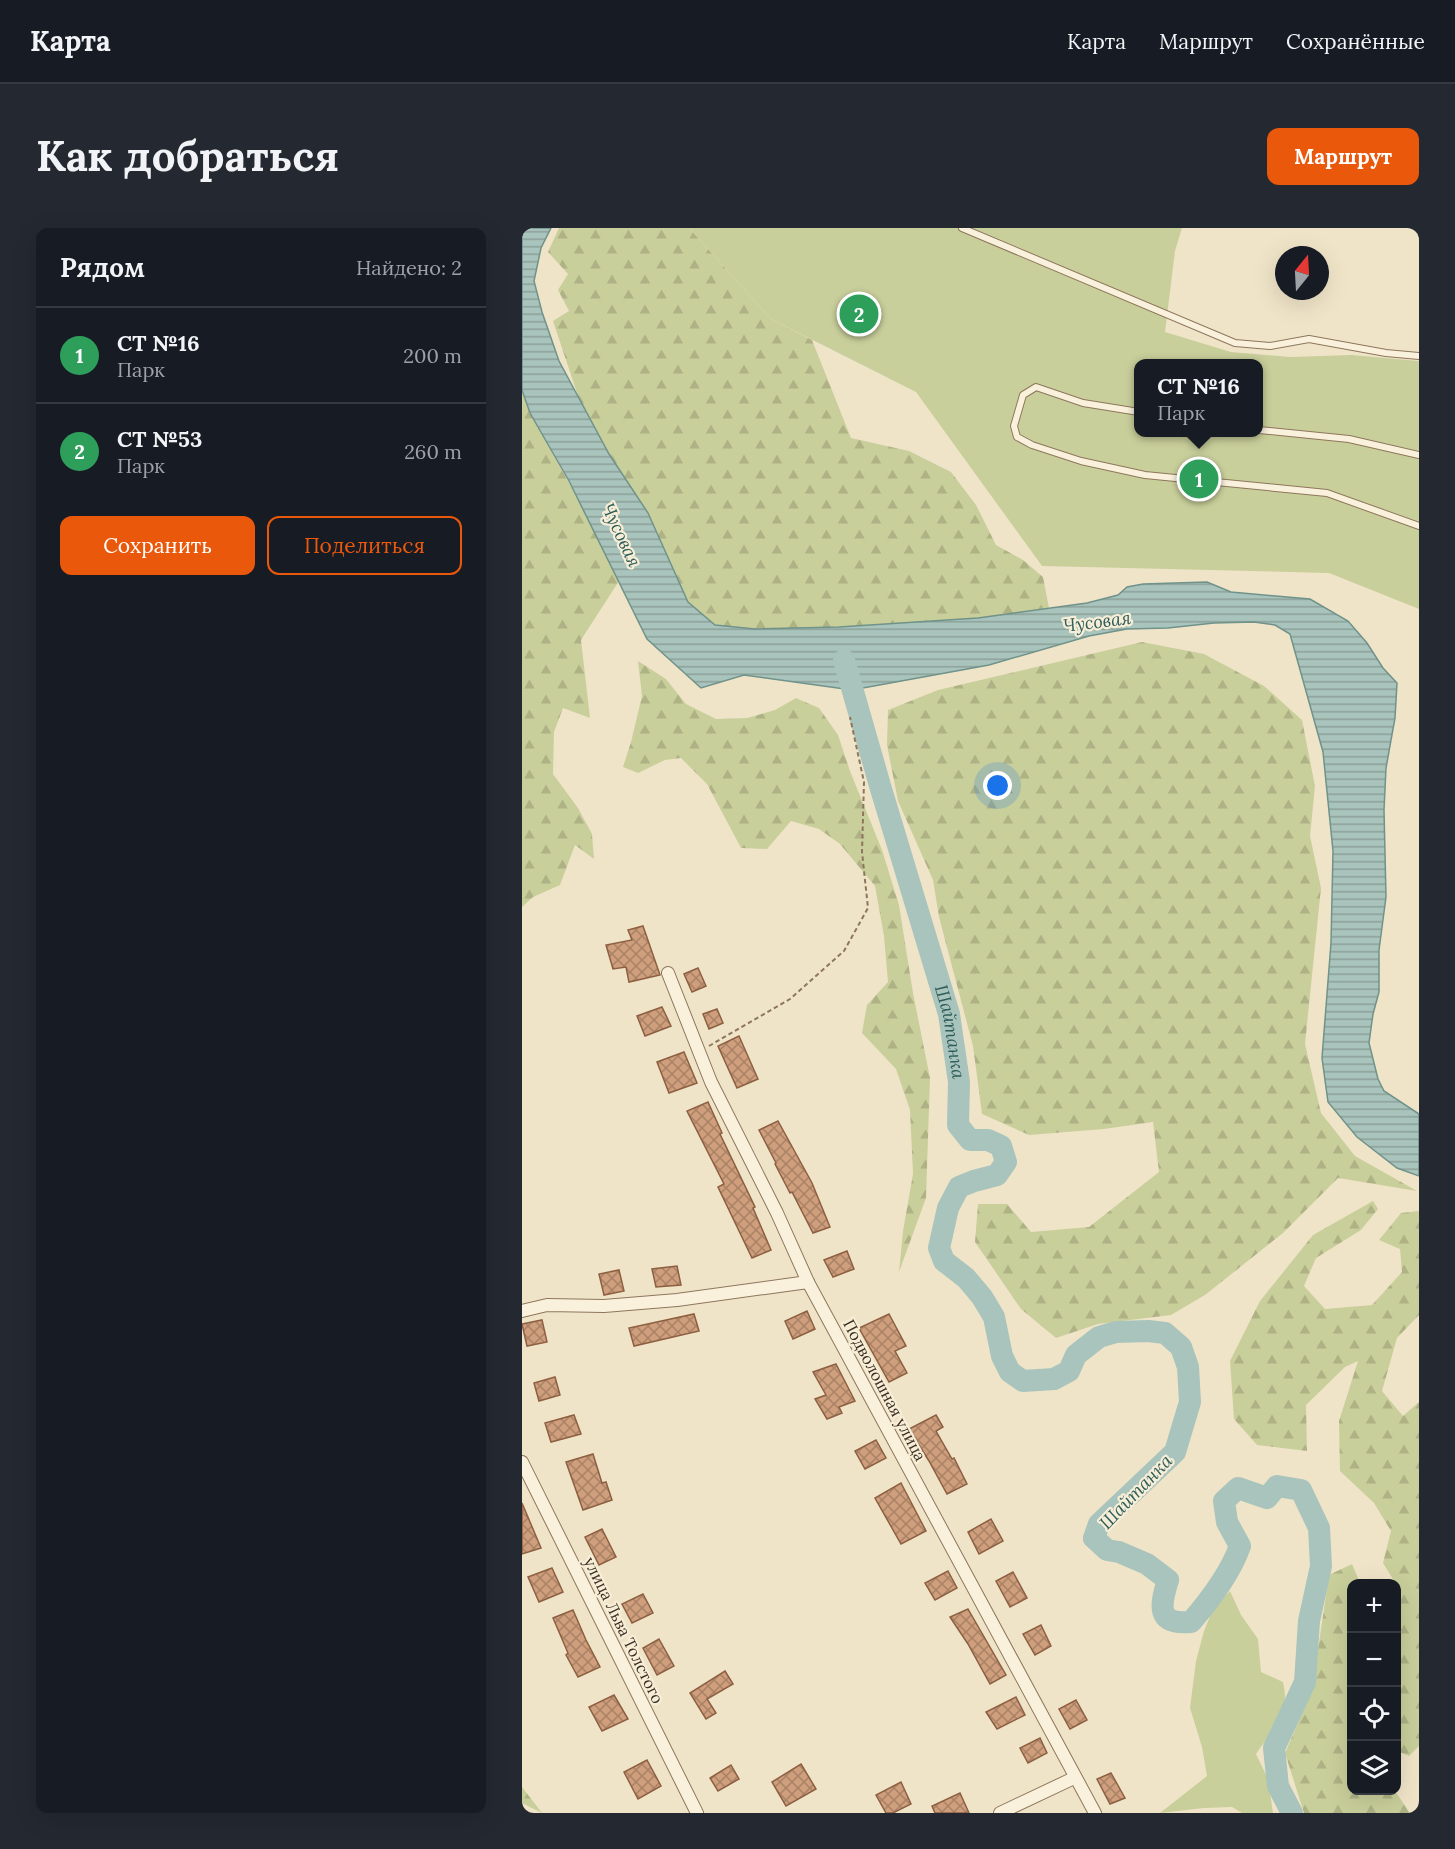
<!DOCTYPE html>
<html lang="ru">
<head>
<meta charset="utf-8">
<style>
  body { margin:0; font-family:Lora,serif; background:#242831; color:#f1f3f6 }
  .controls { position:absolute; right:18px; bottom:18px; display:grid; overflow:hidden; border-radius:12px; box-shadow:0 6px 24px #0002 }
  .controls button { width:54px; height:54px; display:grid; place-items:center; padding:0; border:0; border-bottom:2px solid #363941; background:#171b24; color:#f1f3f6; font:30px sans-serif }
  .compass { position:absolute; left:753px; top:18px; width:54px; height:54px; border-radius:50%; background:#171b24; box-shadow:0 6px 24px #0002; rotate:18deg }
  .you { position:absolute; left:476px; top:558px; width:21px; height:21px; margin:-15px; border:4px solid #fff; border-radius:50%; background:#1a73e8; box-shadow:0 0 0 9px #1a73e833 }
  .badge { display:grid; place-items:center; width:39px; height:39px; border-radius:50%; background:#ea580c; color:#fff; font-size:20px; font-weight:700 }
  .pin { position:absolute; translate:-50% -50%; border:3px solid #fff; box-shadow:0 2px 6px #0006 }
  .popup { position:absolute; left:612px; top:131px; width:129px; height:78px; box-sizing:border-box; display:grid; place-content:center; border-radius:12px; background:#171b24; filter:drop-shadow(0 2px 4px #0005); font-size:20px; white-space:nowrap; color:#9ea1a6 }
  .popup b { font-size:22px; color:#f1f3f6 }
  .popup::after { content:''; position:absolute; left:50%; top:100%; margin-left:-12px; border:12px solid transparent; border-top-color:#171b24 }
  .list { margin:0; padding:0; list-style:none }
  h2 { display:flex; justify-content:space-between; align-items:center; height:78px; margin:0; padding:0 24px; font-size:26px }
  h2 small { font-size:20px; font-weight:400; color:#9ea1a6 }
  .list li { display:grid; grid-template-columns:39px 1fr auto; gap:18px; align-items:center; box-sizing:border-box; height:96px; padding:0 24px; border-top:2px solid #363941 }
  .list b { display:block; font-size:22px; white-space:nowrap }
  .list p { margin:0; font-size:20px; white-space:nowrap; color:#9ea1a6 }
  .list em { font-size:20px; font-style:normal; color:#9ea1a6 }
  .actions { display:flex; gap:12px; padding:18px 24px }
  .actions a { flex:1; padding:14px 0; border:2px solid #ea580c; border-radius:12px; text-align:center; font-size:21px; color:#ea580c }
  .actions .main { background:#ea580c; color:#fff }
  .icon { flex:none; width:33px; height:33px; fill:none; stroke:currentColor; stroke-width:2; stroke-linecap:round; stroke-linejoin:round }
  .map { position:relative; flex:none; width:897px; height:1585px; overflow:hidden; border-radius:12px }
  header { display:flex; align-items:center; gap:36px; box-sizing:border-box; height:84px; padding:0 30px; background:#171b24; border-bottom:2px solid #363941 }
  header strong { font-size:28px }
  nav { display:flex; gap:33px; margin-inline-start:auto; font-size:21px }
  .intro { display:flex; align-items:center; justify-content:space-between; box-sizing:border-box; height:144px; padding:0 36px }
  h1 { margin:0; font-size:42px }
  .button { padding:15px 27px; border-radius:12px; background:#ea580c; color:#fff; font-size:21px; font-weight:700 }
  main { display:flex; gap:36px; padding:0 36px }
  aside { flex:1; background:#171b24; border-radius:12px; box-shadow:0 6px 24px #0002 }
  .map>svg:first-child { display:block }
</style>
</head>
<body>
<header>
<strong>Карта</strong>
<nav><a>Карта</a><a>Маршрут</a><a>Сохранённые</a></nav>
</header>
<div class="intro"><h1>Как добраться</h1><a class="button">Маршрут</a></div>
<main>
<aside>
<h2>Рядом<small>Найдено: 2</small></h2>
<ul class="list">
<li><span class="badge" style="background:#2e9e5b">1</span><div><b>СТ №16</b><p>Парк</p></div><em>200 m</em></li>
<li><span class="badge" style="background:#2e9e5b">2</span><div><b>СТ №53</b><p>Парк</p></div><em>260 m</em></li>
</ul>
<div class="actions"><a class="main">Сохранить</a><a>Поделиться</a></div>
</aside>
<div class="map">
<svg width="897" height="1585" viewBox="0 0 897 1585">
  <defs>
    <pattern id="forest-firs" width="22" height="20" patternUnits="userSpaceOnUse" patternTransform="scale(1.5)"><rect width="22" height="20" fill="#c9cf9b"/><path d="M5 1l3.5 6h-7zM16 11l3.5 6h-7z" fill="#aeb285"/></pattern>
    <pattern id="water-rules" width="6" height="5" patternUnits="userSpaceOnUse" patternTransform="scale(1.5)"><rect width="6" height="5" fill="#a9c4bc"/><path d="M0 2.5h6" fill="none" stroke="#8ba098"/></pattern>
    <pattern id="building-cross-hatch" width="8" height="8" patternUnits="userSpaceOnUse" patternTransform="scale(1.5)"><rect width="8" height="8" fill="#cf9f7d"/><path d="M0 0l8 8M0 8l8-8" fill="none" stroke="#a98266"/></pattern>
  </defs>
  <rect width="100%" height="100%" fill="#f0e4c8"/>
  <g fill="#c9cf9b" fill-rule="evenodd">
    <path d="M167,0h493l-7,23 -10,81 66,20 59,5 62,-2 67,6v248l-90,-36 -287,-7 -126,-174 -145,-73zM617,136h120v68h-120z"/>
    <path d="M708,1363l11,24 17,24 3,33 22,10c8,34 -10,47 -27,72l12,25 5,34h-31l-10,-6 -28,1 -44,5 47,-37 -5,-29 -12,-39 6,-47 8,-30 9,-22z"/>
  </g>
  <g fill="url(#forest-firs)">
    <path d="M37,0h130l82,91 41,21 39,98 58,13 42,21 25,33 20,40 27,15 20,17 6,31 -69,10 -132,9 -93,2 -40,-4 -27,-23 -40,-89 -39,-59 -30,-55 -26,-78 16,-10 -11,-21 10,-16 -20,-22z"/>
    <path d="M0,161l8,24 49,88 40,80 -38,59 9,78 -27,-10 -9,24 -1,42 25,34 14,26 2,25 -19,-14 -15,40 -27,12 -11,10z"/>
    <path d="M620,414l62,12 60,32 38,34 13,66 -5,50 11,52 -16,156 16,69 34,43 62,35 -79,-13 -55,55 -78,62 -34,20 -73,9 -42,14 -35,-29 -46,-67 3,-38h29l24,28 58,-5 70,-55 -6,-50 -49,7 -75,6 -47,-21 -9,-68 -34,-129 -6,-37 -35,-79 -11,-56 1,-35 50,-20z"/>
    <path d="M116,433l28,18 20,25 30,15 31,-1 28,-8 21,-12 23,10 19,27 12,36 32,79 17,55 14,88 17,85 -4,120 -27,74 4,-41 10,-57 -3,-64 -14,-41 -34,-36 5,-28 21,-23 -4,-46 -9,-50 -35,-42 -21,-15 -28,-8 -24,28 -26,-1 -34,-64 -26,-26 -16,2 -27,13 -15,-6 8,-25 11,-46z"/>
    <path d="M851,973l5,8 -17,21 -45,28 -12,28 21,23 47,-4 30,-33 -2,-23 -21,-9 22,-27 18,-2v104l-22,23 -15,53 21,25 16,-14v344l-10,10 -12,-5 -1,-151 3,-11 -16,-26 8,-32 -17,-28 -34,-32 -1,-50 19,-60 -13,6 -39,38 1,46 -50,-6 -23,-26 -4,-58 30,-60 53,-66z"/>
    <path d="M830,1336l8,19 -8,1v177l-2,7 1,3 1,19 43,1 15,22h-106l-19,-60 27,-63 17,-115z"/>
    <path d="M0,1559l20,26 -20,-10z"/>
  </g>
  <path fill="url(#water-rules)" stroke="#6f938a" stroke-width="1.5" d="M0,0h29l-10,20 -7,33 8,31 17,49 50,93 39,59 40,89 27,23 40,4 84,-2 139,-9 109,-15 31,-8 9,-8 16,-3 64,-2 24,10 79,7 38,22 19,22 16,25 14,15 -2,35 -9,50 -2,42 2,87 -7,53v42l-6,22 -4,29 9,36 6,12 35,23v62l-22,-8 -40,-31 -29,-35 -6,-44 9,-115 2,-92 -10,-99 -33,-118 -15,-9 -21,-3 -40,1 -46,5 -41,1 -38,7 -100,29 -137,25 -108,-15 -43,13 -54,-49 -78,-158 -39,-68 -8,-23z"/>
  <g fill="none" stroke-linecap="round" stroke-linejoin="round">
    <path stroke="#a9c4bc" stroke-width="22" id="s1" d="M322,432l37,129 68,225 10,68 -1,43 12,15h18l13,6 5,16 -9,13 -23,6 -15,6 -11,21 -9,40 5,13 22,17 16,19 12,20 8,39 8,16 13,9 31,-2 15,-8 7,-16 23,-18 17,-5 32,-1 17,2 16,14 7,20 2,35 -15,50 -76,72 -5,14 13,12 12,2 28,12 21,16c-8,26 -12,45 23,42 20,-23 39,-48 49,-76l-13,-24 -3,-21 14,-13 29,10 10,-12 24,4 18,38 2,38 -12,55 -4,61 -31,66 4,38 14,27"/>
  </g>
  <g fill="url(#building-cross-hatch)" stroke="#8d5f41" stroke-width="1.5">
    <path d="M121,698l17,49 -31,7 -3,-15 -13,2 -7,-24 26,-5 -4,-10z"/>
    <path d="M176,740l8,18 -14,6 -8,-18z"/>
    <path d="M140,779l9,19 -26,10 -8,-20z"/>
    <path d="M195,781l6,14 -14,6 -6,-15z"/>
    <path d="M217,808l19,43 -21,9 -19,-42z"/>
    <path d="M162,824l13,31 -28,10 -12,-31z"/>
    <path d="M186,874l14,31 -2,1 35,73 -2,1 18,42 -19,8 -34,-71 6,-3 -37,-73z"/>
    <path d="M256,893l34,62 18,44 -17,6 -21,-41 -2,1 -15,-29 1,-1 -17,-33z"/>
    <path d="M325,1023l7,18 -21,8 -9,-17z"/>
    <path d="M155,1038l4,19 -25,2 -4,-18z"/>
    <path d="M97,1042l5,21 -20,4 -5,-21z"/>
    <path d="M285,1083l8,18 -22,10 -8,-18z"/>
    <path d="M172,1086l5,17 -65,15 -5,-18z"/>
    <path d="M367,1086l17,32 -11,5 12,22 -18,9 -30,-54z"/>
    <path d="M20,1092l5,22 -20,4 -5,-22z"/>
    <path d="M314,1136l19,37 -16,6 3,6 -15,6 -12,-20 11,-4 -13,-23z"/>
    <path d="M33,1149l5,18 -21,6 -5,-18z"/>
    <path d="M52,1187l7,19 -30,8 -6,-19z"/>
    <path d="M414,1187l7,12 -7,4 16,28 2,-1 13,26 -20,10 -18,-33 -20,-32z"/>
    <path d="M354,1212l10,18 -21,11 -10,-18z"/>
    <path d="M71,1226l9,29 4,-1 6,18 -29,10 -17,-48z"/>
    <path d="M379,1255l25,48 -25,13 -26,-46z"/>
    <path d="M0,1275l19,45 -19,6z"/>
    <path d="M469,1291l12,22 -24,13 -11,-22z"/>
    <path d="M80,1301l14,28 -17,8 -14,-28z"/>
    <path d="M30,1340l11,24 -24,10 -11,-25z"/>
    <path d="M426,1343l9,17 -22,12 -10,-17z"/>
    <path d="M491,1344l14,26 -17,9 -14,-26z"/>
    <path d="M121,1366l10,19 -21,10 -10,-19z"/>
    <path d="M446,1381l38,66 -16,9 -22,-40 -18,-27z"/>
    <path d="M51,1382l13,30 14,27 -22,10 -12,-22 2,-2 -15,-35z"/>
    <path d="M519,1397l10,21 -16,9 -12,-21z"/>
    <path d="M137,1411l15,27 -17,9 -14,-27z"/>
    <path d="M203,1443l8,13 -26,15 9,14 -10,6 -16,-26z"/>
    <path d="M92,1467l14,24 -26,12 -13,-24z"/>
    <path d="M494,1469l9,18 -28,14 -11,-17z"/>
    <path d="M554,1472l11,20 -17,9 -11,-20z"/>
    <path d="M518,1510l7,15 -19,10 -8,-15z"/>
    <path d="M125,1532l14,26 -23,13 -14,-27z"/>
    <path d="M279,1536l15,25 -30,17 -14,-24z"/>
    <path d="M209,1537l8,14 -21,12 -8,-13z"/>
    <path d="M589,1545l14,25 -15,6 -13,-25z"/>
    <path d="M379,1554l10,22 -18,9h-7l-10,-18z"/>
    <path d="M438,1565l9,20h-34l-3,-7z"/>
  </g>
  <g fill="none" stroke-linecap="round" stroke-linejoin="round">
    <defs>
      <g id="lane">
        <path d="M440,0l273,115 35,3 39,-7 77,14 33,3"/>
        <path d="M617,184l-56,-9 -47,-16 -13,8 -9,31 3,11 15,8 49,16 64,14 182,18 92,33"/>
        <path d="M737,202l90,9 70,16"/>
      </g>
      <g id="street">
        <path d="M146,745l43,109 66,131 31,69 287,531"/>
        <path d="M0,1083l25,-6 57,1 73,-6 131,-18"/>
        <path d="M0,1234l175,351"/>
        <path d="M478,1585l74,-35"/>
      </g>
    </defs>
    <use href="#lane" stroke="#8d765c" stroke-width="8"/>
    <use href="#street" stroke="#8d765c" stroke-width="14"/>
    <path stroke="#8d765c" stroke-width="2" stroke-dasharray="4.5 3" stroke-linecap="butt" d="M187,818l81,-47 54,-48 24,-43 -6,-56 2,-70 -14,-65"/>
    <use href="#lane" stroke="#faf1dc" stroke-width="6"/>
    <use href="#street" stroke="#faf1dc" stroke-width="12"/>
  </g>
  <g text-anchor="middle" stroke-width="4.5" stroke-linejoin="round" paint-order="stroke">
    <g font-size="16" fill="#3d2e20" stroke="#f7eed8">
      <text transform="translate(363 1162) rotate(62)" y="6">Подволошная улица</text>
      <text transform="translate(102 1402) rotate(64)" y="6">улица Льва Толстого</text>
    </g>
    <g font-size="18" font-style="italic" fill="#2f5d5a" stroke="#f7eed8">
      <text transform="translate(99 307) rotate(65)" y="6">Чусовая</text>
      <text transform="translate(575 394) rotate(-7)" y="6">Чусовая</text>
      <text dy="6" stroke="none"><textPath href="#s1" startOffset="387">Шайтанка</textPath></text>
      <text transform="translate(614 1264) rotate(-46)" y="6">Шайтанка</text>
    </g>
  </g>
</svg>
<div class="controls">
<button>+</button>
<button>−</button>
<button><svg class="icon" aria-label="locate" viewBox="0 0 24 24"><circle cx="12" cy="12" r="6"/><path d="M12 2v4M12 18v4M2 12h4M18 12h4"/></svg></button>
<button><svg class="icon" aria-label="layers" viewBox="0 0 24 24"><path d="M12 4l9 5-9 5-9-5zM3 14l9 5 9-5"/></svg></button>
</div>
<svg class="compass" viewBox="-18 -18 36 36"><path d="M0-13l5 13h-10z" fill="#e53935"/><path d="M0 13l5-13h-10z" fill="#9ea1a6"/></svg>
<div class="you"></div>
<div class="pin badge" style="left:677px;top:251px;background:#2e9e5b">1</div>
<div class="popup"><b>СТ №16</b>Парк</div>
<div class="pin badge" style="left:337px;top:86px;background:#2e9e5b">2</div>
</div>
</main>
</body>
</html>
